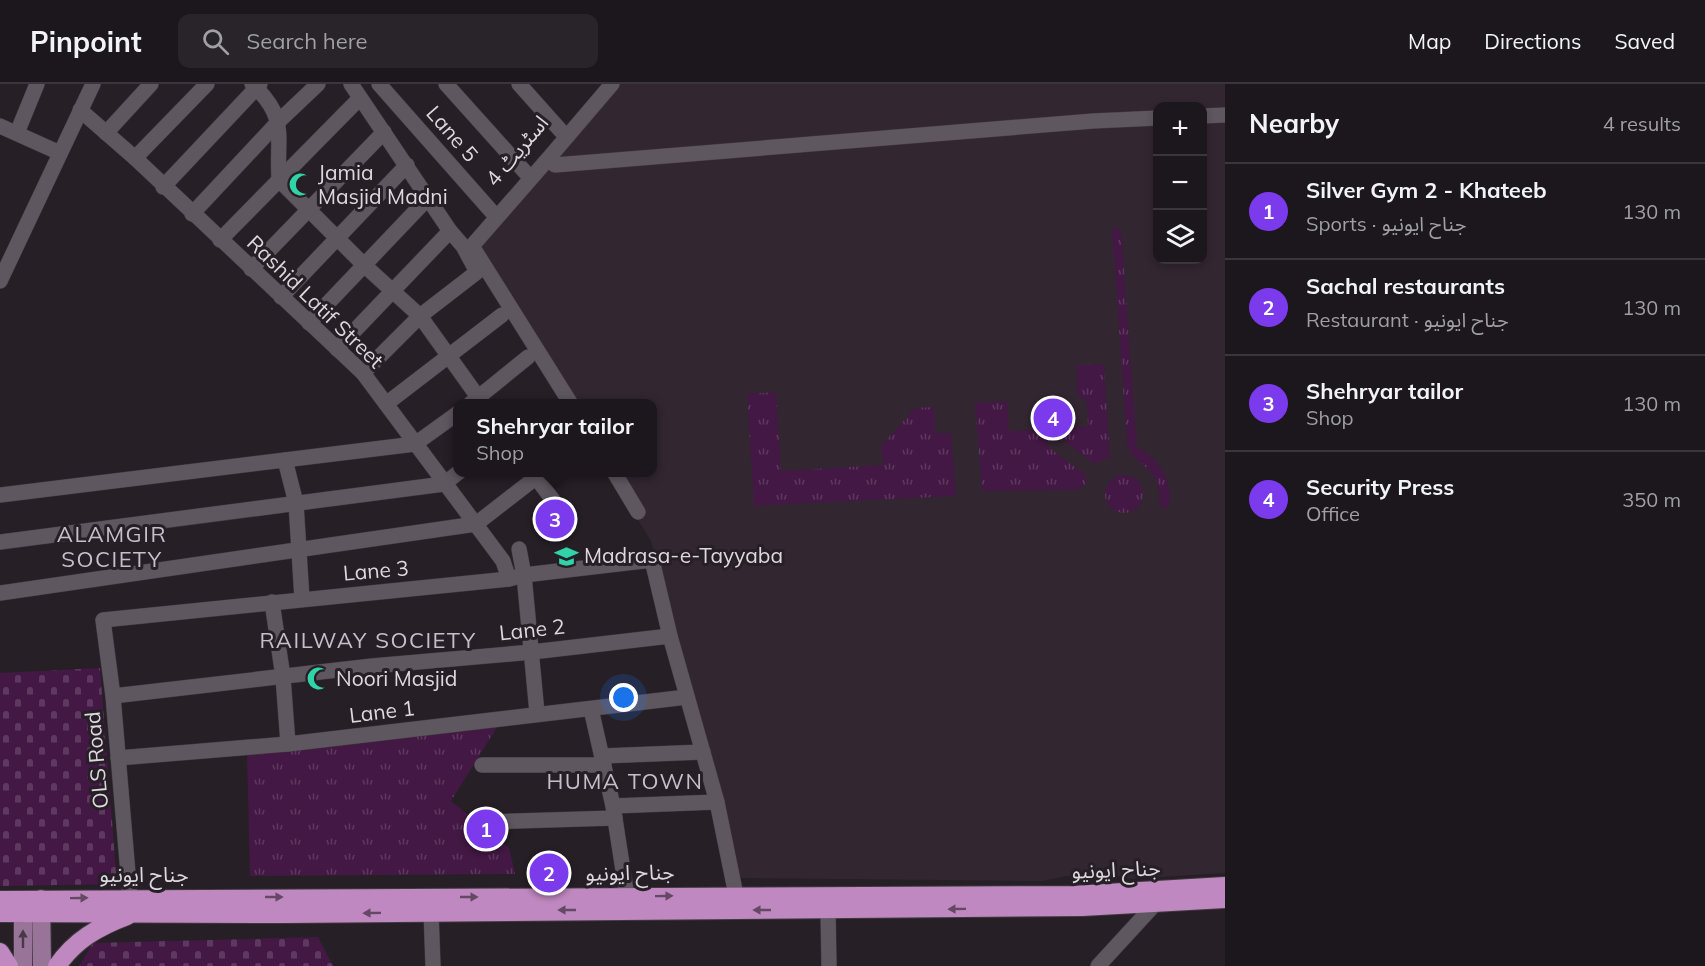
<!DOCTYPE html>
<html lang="en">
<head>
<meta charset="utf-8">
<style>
  body { margin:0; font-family:Mulish,"Noto Sans Arabic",sans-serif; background:#292429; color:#f1f3f6 }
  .controls { position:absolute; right:18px; top:18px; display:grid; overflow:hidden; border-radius:12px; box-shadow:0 3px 9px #0003 }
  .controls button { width:54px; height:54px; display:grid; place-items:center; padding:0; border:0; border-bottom:2px solid #3a363b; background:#1c171c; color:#f1f3f6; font:30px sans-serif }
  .you { position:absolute; left:624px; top:614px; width:21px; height:21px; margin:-15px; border:4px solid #fff; border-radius:50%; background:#1a73e8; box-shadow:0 0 0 9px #1a73e833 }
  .badge { display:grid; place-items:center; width:39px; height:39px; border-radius:50%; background:#7c3aed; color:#fff; font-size:20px; font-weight:700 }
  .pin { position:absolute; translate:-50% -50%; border:3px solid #fff; box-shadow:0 2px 6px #0006 }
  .popup { position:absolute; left:453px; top:315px; width:204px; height:78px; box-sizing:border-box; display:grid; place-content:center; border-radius:12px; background:#1c171c; filter:drop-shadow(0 2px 4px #0005); font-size:20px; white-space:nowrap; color:#a09fa3 }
  .popup b { font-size:22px; color:#f1f3f6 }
  .popup::after { content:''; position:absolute; left:50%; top:100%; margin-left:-12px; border:12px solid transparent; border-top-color:#1c171c }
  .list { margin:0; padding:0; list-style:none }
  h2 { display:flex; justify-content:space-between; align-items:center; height:78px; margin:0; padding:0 24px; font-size:26px }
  h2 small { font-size:20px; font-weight:400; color:#a09fa3 }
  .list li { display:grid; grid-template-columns:39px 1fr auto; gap:18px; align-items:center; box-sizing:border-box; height:96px; padding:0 24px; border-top:2px solid #3a363b }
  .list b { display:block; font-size:22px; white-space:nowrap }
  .list p { margin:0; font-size:20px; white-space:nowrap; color:#a09fa3 }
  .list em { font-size:20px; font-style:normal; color:#a09fa3 }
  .icon { flex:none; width:33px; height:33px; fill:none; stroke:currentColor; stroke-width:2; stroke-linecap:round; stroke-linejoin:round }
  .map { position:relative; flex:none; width:1225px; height:882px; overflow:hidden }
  header { display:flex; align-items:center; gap:36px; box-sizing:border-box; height:84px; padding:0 30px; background:#1c171c; border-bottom:2px solid #3a363b }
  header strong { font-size:28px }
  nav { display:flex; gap:33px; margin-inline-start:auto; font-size:21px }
  .search { width:420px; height:54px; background:#292429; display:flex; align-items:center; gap:15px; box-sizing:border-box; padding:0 21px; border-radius:12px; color:#a09fa3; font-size:22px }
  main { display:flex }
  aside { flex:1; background:#1c171c }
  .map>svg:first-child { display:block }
</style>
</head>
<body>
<header>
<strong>Pinpoint</strong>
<div class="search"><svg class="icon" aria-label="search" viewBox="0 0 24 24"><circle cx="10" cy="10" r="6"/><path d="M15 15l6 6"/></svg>Search here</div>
<nav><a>Map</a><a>Directions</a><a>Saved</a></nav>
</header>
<main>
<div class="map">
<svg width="1225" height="882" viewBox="0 0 1225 882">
  <defs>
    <pattern id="grass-tufts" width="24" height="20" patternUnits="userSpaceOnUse" patternTransform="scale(1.5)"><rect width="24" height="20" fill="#431844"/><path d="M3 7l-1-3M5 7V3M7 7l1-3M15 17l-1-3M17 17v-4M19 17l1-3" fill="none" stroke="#5e395f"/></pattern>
    <pattern id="cemetery-stones" width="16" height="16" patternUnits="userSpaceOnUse" patternTransform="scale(1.5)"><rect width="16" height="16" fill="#431844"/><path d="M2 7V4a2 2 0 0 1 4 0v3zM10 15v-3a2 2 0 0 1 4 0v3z" fill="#5e395f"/></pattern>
  </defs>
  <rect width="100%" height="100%" fill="#261f26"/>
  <path fill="#322631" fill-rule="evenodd" d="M606,0h619v789l-95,6 -9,-3h-55l-23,5 -305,-3 -87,-337 -42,-68 43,-1v-68l-86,-1 -100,-157zM1158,22h44v154h-44z"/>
  <g fill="url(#grass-tufts)">
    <path d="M1121,144l16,219c23,13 38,34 31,62l-9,-4c4,-42 -26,-36 -32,-61l-15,-215z"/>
    <path d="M1104,280l6,93 -16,7 -35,-27v-9l29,-2 -1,-24 -10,-7v-30z"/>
    <path d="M776,308l5,79 102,-6 -2,-19 34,-38 19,-1 1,26h16l5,63 -202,10 -7,-112z"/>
    <path d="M1007,317l2,30 38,-2 1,18 38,28v8l-7,7 -97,1 -7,-88z"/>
    <circle cx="1124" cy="410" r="19"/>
    <path d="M499,640l-48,77 58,47 6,26 -265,2 -3,-124z"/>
  </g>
  <g fill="url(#cemetery-stones)">
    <path d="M100,584l17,216 -117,2v-213z"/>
    <path d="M318,853l15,29h-254l14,-23z"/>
  </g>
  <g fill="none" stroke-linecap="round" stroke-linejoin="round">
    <defs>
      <g id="minor">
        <path d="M252,0c37,34 24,51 27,96l85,85 56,51 63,88"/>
        <path d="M351,0l99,147 13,15 14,26 -57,44 -57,57"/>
        <path d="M379,0l113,128"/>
        <path d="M446,0l80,89"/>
        <path d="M519,0l42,47"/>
        <path d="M612,0l-64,75 7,6 538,-44 65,-3"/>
        <path d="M80,26l55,48 228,215 140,188 6,18"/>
        <path d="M1202,32l23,-1"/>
        <path d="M0,42l60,27"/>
        <path d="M17,49l20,-49"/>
        <path d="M106,49l45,-49"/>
        <path d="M135,74l72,-74"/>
        <path d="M548,75l-76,87 99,158"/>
        <path d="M163,103l97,-103"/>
        <path d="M192,130l87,-93 39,-37"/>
        <path d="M220,156l140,-142"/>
        <path d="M251,185l133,-137"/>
        <path d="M0,197l93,-197"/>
        <path d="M281,213l126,-132"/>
        <path d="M309,239l119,-125"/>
        <path d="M337,265l113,-118"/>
        <path d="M386,320l116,-89"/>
        <path d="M470,320l58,-47"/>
        <path d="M285,376l11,43 6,96"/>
        <path d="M532,388l32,43"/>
        <path d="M614,388l24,40"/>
        <path d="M0,411l415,-51 43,-31"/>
        <path d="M0,458l444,-58 15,-12"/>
        <path d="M519,465l5,26 13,138"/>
        <path d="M0,509l476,-69 67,-52"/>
        <path d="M272,518l11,75 5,67"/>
        <path d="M113,612l259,-30 160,-14 138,-16"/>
        <path d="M591,625l22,97 14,90"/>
        <path d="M602,672l101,-4"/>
        <path d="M118,674l170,-14 399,-47"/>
        <path d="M482,681h122"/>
        <path d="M613,722l104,-4"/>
        <path d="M485,738l130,-4"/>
        <path d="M130,813l-17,-201 -10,-76 406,-41 15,-4 128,-15 18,76 47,166 19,93"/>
        <path d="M828,826l1,56"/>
        <path d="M431,827l2,55"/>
        <path d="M1098,882l57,-62"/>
      </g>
      <g id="major">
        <path d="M41,815l1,67"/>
        <path d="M23,828v54"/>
      </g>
      <g id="highway">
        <path d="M0,816l1073,-5 152,-9"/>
        <path d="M0,829l284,1 798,-7 143,-8"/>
        <path d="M0,868l9,14"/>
        <path d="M57,882c18,-26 41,-39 70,-50"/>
      </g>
    </defs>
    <use href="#minor" stroke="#403a40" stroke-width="16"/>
    <use href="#major" stroke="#403a40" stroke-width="20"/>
    <use href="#highway" stroke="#403a40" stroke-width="20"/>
    <use href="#minor" stroke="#5f575f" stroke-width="15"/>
    <use href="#major" stroke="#997499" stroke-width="18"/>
    <use href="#highway" stroke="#c088c0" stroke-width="18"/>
  </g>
  <defs><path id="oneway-solid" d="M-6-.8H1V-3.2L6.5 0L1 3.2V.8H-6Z" transform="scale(1.5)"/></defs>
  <g fill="#644964">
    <use href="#oneway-solid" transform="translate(664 812) rotate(-1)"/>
    <use href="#oneway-solid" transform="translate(274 813)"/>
    <use href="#oneway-solid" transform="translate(469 813)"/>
    <use href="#oneway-solid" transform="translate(79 814) rotate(-1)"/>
    <use href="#oneway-solid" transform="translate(957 825) rotate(179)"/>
    <use href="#oneway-solid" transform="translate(567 826) rotate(180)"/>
    <use href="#oneway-solid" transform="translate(762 826) rotate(180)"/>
    <use href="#oneway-solid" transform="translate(372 829) rotate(179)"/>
  </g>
  <use fill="#483948" href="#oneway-solid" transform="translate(23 855) rotate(-90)"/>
  <defs>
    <symbol id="mosque-bare" viewBox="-9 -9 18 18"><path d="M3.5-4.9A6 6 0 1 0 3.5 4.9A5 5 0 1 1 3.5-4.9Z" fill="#31d4a9" stroke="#261f26" stroke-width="2.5" paint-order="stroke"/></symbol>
    <symbol id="university-bare" viewBox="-9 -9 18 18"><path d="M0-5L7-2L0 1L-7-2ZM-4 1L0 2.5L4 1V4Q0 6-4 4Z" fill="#31d4a9" stroke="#261f26" stroke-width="2.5" paint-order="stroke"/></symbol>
  </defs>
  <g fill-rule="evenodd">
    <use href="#mosque-bare" x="284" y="84" width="33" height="33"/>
    <use href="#university-bare" x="550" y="456" width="33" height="33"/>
    <use href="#mosque-bare" x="302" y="578" width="33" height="33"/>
  </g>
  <g text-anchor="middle" stroke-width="6" stroke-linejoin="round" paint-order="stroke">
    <g font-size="21" fill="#ddd8dd" stroke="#261f26">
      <text transform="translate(452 50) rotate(49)" y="7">Lane 5</text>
      <text transform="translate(517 67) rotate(-50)" y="7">اسٹریٹ 4</text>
      <text transform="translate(315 218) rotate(44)" y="7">Rashid Latif Street</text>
      <text transform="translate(376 487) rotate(-5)" y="7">Lane 3</text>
      <text transform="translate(532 546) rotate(-6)" y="7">Lane 2</text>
      <text transform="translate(382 628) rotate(-7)" y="7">Lane 1</text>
      <text transform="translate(97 676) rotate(-95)" y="7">OLS Road</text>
      <text transform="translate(1116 786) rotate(-2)" y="7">جناح ایونیو</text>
      <text transform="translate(630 789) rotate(-1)" y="7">جناح ایونیو</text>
      <text x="144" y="798">جناح ایونیو</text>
    </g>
    <g font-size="21" fill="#ddd8dd" stroke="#261f26" text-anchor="start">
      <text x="318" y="96">Jamia<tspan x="318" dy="24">Masjid Madni</tspan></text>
      <text x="584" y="479">Madrasa-e-Tayyaba</text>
      <text x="336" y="602">Noori Masjid</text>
    </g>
    <g font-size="22" letter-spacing="1.5" fill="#c7bec7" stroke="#261f26">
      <text x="112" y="458">ALAMGIR<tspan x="112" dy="25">SOCIETY</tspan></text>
      <text x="368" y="564">RAILWAY SOCIETY</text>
      <text x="625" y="705">HUMA TOWN</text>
    </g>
  </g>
</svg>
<div class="controls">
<button>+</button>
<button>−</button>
<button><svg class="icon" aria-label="layers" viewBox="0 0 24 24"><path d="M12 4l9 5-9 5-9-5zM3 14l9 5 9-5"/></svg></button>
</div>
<div class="you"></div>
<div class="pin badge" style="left:486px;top:745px">1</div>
<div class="pin badge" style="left:549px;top:789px">2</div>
<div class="pin badge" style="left:555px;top:435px">3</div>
<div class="popup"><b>Shehryar tailor</b>Shop</div>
<div class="pin badge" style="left:1053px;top:334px">4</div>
</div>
<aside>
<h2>Nearby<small>4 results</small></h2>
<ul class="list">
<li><span class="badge">1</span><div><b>Silver Gym 2 - Khateeb</b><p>Sports · جناح ایونیو</p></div><em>130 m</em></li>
<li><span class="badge">2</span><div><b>Sachal restaurants</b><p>Restaurant · جناح ایونیو</p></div><em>130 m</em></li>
<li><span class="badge">3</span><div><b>Shehryar tailor</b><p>Shop</p></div><em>130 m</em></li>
<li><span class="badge">4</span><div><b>Security Press</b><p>Office</p></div><em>350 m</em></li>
</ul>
</aside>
</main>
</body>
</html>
